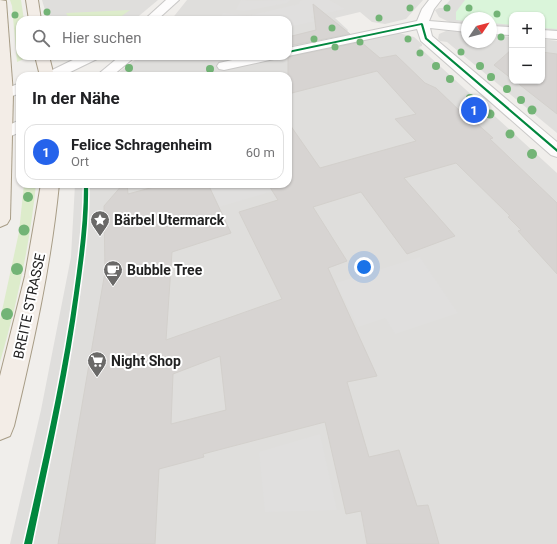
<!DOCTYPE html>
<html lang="de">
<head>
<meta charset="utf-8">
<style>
  body { margin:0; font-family:Roboto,sans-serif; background:#f2f2f2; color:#202124 }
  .controls { position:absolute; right:12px; top:12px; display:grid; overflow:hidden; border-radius:8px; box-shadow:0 1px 3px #0004 }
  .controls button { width:36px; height:36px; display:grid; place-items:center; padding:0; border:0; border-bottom:1px solid #e0e0e0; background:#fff; color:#202124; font:20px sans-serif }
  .compass { position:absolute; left:461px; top:12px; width:36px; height:36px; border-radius:50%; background:#fff; box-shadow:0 1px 3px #0004; rotate:55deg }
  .you { position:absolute; left:364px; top:267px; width:14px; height:14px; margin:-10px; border:3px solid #fff; border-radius:50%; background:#1a73e8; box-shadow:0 0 0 6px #1a73e833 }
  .badge { display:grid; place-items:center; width:26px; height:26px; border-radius:50%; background:#2563eb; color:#fff; font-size:13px; font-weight:700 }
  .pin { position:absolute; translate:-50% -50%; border:2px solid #fff; box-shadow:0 1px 4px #0006 }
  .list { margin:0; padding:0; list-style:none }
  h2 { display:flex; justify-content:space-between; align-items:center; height:52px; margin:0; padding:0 16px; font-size:17px }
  h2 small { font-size:13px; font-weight:400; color:#757577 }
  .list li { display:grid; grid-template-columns:26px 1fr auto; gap:12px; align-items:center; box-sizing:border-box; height:56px; margin:0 8px 8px; padding:0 8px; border:1px solid #e0e0e0; border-radius:12px }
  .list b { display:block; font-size:15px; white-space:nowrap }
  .list p { margin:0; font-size:13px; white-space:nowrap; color:#757577 }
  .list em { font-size:13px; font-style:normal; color:#757577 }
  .icon { flex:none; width:22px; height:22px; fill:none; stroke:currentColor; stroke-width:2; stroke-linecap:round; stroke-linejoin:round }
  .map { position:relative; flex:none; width:557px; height:544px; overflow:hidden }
  .search { position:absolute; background:#fff; box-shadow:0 1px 3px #0004; left:16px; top:16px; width:276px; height:44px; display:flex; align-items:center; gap:10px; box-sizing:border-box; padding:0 14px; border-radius:12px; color:#757577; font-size:15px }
  .panel { position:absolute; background:#fff; box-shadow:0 1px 3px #0004; left:16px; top:72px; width:276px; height:116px; border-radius:12px }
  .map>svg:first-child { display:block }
</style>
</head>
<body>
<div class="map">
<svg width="557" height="544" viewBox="0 0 557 544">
  <rect width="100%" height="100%" fill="#f0eeeb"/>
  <g fill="#dfdedc">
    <path d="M42,0h116l-24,20h-86z"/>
    <path d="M187,0h236l-17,19 -21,5 -13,-2 -12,-10 -25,6 13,12 -2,4 -58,14v-28h-117z"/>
    <path d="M450,0h107v31l-15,-1v-15h-30v12l-21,-2v-7h-24v5l-18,-1 -10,-5 -4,-7 4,-2h4z"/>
    <path d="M446,31l21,1v10h24v-7l21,2v44h30v-42l15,2v92l-110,-91 -7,-1 -2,-2 1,-5z"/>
    <path d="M395,32l19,5 8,7v2l-3,1 138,126v371h-547l31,-134 30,-153 4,-73h213v-108h-174l26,-20h111l-25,13z"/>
  </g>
  <g fill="#ddeccb">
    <path d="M10,0h11l3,20h-4v36h11l-14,6 -5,-56z"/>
    <path d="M130,10l-11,8 -49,2 -4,-7z"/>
    <path d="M24,184h12c-6,60 -19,120 -36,178v-42l19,-88z"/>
  </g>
  <path fill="#daf5da" d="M465,0h92v29l-15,-1v-13h-30v10l-21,-2v-5h-24v3l-11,-1v-8z"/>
  <g fill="#e0dfde">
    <path d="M241,0l10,1 39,-1 -3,3 -42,8 -9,-1z"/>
    <path d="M304,0h25l16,9 -34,8 5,4 -28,6v-7h-69l4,-7 24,3 52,-12 1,-3z"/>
    <path d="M208,184h60l5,7 -54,16z"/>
    <path d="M420,257l38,56 -63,21 -10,-16 -27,9 -22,-44z"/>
    <path d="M320,434l17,76 -72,2 -6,-60z"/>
  </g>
  <g fill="#d7d4d2" stroke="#d3d0cc" fill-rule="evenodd">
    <path d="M313,4l37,30 -62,12v-9l28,-7z"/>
    <path d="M361,42l19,16 16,-3 29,28 11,5 26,25 2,-1 29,26 -3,1 67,64v71l-39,-43 3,-1 -13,-13 2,-1 -54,-53 -52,15 51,58 -48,18 -46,-62 -48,15 34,54 -19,7 49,108 -30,6 22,75 30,-7 18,56 11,-1 11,39h-72l-6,-33 -15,3 -21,-92 -122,32 1,3 -45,12 -4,75h-97l47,-272 -1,-66 19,-22h4l1,10 37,-10h43l23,49 -59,19 -6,88 116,-41 -43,-87 39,-12 -10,-16h20v-62l32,46 96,-27 -21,-22 21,-5 -39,-43 -89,23v-37zM220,356l6,54 -55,14 2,-50z"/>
    <path d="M511,50h1v29l-18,-14z"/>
    <path d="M542,52l15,2v60l-42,-33h27z"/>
  </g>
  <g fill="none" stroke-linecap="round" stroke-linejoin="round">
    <defs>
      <g id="minor">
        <path d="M166,0h13l-22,20h-13z"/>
        <path d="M429,0h12l-7,9 -5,12 38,3v8l-37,-4 2,8 125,106v15l-6,-2 -130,-114 -4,-12 -129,27v-8l129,-27 5,-12z"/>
        <path d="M491,26l21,1v8l-21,-1z"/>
        <path d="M542,30l15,1v8l-15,-1z"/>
        <path d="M81,56h18l-2,3 -35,17h-18l2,-3z"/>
        <path d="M120,56h16l-24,20h-16z"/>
        <path d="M250,56h26l-2,3 -50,11 -5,-1 -2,-3 2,-3z"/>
        <path d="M20,83v10l-20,8v-10z"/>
        <path d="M20,120v12l-20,9v-12z"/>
      </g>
      <g id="major">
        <path d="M0,0l6,1 7,93 -3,125 -3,5 -7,3z"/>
        <path d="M26,0h12l3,20h-12z"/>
        <path d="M35,56h14l5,20h-14z"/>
        <path d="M41,184h18c-8,82 -26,162 -45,242l-4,10 -10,4v-64l25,-100z"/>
      </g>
    </defs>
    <use href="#minor" stroke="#c9c8c7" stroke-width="2"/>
    <use href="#major" stroke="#a79c86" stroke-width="2"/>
    <use href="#minor" fill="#fdfcfc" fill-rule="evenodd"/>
    <use href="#major" fill="#f3ede7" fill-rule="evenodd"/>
    <defs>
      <g id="cycleway">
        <path d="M422,23l1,1 4,14 130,111v3l-132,-113 -4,-14 -133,28v-2z"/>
        <path d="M84,184h4c1,36 -4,73 -9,109 -11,85 -30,168 -47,251h-8c19,-83 38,-166 50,-251 5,-36 10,-72 10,-109z"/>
      </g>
    </defs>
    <use href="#cycleway" stroke="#fff" stroke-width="3"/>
    <use href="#cycleway" fill="#00873e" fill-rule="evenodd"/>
  </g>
  <g fill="#73b476">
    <circle cx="410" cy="8" r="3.5"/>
    <circle cx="447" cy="8" r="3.5"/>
    <circle cx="469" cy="8" r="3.5"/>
    <circle cx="47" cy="12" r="3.5"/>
    <circle cx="497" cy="14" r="3.5"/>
    <circle cx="15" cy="15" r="3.5"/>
    <circle cx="379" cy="18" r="3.5"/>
    <circle cx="332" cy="28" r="3.5"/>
    <circle cx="501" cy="37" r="3.5"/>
    <circle cx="314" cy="39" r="3.5"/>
    <circle cx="408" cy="39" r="3.5"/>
    <circle cx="360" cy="42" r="3.5"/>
    <circle cx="335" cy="47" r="3.5"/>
    <circle cx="461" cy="52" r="3.5"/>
    <circle cx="420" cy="53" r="3.5"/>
    <circle cx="436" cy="66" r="4"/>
    <circle cx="480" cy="66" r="4"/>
    <circle cx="129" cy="68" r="4"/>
    <circle cx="210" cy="69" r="4"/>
    <circle cx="491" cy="77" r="4"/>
    <circle cx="450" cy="79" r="4"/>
    <circle cx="507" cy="89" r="4"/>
    <circle cx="470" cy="98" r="4"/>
    <circle cx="521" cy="100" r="4"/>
    <circle cx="532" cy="110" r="4.5"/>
    <circle cx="490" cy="114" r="4.5"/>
    <circle cx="510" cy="134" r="4.5"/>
    <circle cx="532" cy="154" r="5"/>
    <circle cx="28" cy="197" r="5"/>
    <circle cx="24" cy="230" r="5.5"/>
    <circle cx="17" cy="269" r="6"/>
    <circle cx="7" cy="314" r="6"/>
  </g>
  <defs>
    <symbol id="sight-pin" viewBox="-11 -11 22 30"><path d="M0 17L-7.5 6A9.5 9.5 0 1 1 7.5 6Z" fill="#6a6968" stroke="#fff"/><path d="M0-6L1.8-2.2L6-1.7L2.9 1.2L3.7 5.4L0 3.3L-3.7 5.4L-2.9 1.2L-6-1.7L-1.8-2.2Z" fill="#fff"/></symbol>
    <symbol id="cafe-pin" viewBox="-11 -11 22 30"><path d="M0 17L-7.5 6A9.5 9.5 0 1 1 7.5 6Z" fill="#6a6968" stroke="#fff"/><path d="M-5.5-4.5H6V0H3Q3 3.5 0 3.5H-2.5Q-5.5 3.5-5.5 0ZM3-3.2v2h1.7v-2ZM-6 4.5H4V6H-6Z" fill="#fff"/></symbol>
    <symbol id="supermarket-pin" viewBox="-11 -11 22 30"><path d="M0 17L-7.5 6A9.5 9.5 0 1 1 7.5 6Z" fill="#6a6968" stroke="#fff"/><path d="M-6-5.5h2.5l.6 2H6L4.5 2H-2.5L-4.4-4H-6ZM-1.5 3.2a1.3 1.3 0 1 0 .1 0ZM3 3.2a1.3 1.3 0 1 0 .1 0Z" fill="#fff"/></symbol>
  </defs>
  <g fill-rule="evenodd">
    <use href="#sight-pin" x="89" y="209" width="22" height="30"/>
    <use href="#cafe-pin" x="102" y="259" width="22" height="30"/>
    <use href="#supermarket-pin" x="86" y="350" width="22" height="30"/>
  </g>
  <g text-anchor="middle" stroke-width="4" stroke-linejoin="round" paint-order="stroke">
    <g font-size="14" font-weight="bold" fill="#222" stroke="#fff" text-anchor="start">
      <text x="114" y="225">Bärbel Utermarck</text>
      <text x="127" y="275">Bubble Tree</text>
      <text x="111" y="366">Night Shop</text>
    </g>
    <g font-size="14" fill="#222" stroke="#fff">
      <text transform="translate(29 306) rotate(-78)" y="5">BREITE STRASSE</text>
    </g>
  </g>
</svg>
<div class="controls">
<button>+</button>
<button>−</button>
</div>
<svg class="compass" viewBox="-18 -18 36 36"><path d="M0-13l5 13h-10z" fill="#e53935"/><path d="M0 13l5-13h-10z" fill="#757577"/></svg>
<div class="you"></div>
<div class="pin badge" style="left:474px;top:110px">1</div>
<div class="search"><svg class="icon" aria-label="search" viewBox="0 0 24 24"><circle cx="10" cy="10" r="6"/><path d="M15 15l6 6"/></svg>Hier suchen</div>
<section class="panel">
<h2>In der Nähe<small></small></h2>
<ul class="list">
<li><span class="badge">1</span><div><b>Felice Schragenheim</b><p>Ort</p></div><em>60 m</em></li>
</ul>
</section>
</div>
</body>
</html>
